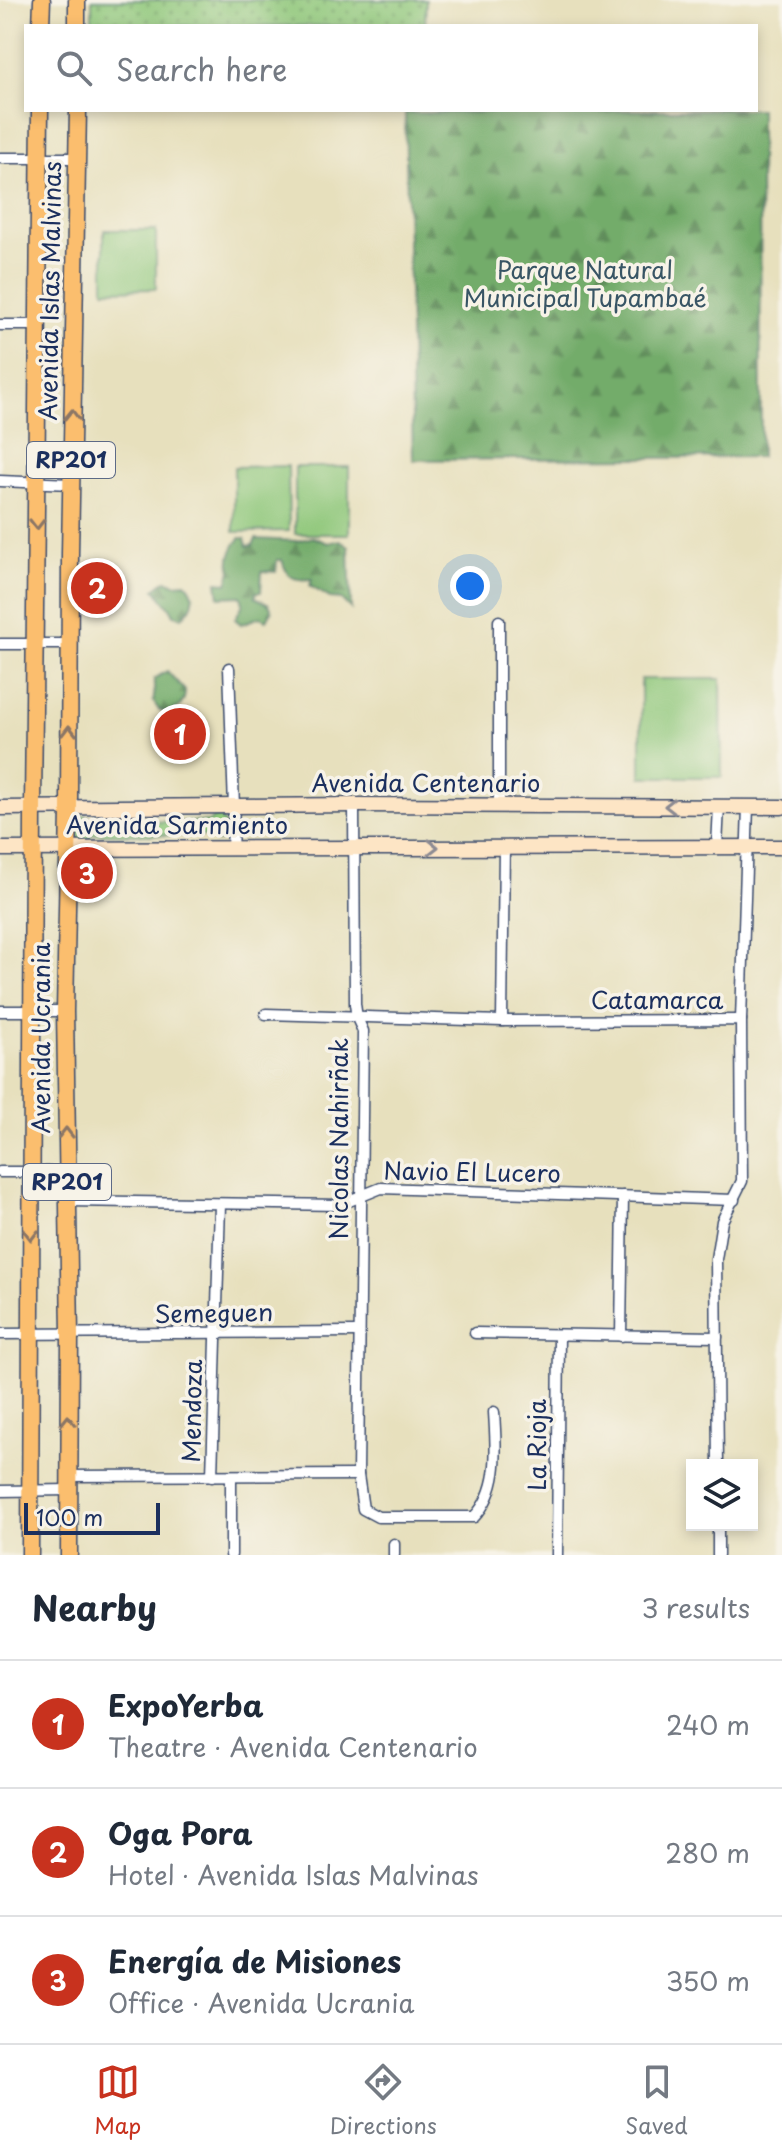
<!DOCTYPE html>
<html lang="en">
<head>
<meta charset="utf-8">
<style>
  body { margin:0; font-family:"Playpen Sans",sans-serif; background:#f6f6f7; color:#1f2937 }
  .controls { position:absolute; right:24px; bottom:24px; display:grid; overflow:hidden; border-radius:0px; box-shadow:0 4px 12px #0003 }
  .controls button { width:72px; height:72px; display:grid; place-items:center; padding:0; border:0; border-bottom:2px solid #e0e1e3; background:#fff; color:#1f2937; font:40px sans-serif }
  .scale { position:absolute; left:24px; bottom:20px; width:136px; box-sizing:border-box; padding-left:8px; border:4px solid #1b2f5e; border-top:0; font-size:22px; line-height:28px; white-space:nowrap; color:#1b2f5e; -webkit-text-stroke:6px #f7f3e8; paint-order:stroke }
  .you { position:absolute; left:470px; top:586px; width:28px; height:28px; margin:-20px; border:6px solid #fff; border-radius:50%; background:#1a73e8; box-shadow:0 0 0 12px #1a73e833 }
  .badge { display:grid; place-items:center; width:52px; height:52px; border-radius:50%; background:#c8321e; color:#fff; font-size:26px; font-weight:700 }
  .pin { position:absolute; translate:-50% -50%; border:4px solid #fff; box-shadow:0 2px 8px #0006 }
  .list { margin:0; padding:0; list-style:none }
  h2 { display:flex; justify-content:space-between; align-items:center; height:104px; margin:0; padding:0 32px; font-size:34px }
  h2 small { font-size:26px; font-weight:400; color:#747a83 }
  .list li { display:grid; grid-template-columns:52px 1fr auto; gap:24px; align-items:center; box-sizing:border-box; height:128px; padding:0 32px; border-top:2px solid #e0e1e3 }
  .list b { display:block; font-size:30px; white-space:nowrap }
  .list p { margin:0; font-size:26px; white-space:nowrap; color:#747a83 }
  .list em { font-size:26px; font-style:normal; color:#747a83 }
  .icon { flex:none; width:44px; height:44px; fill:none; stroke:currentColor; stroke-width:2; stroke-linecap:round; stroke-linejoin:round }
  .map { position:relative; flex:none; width:782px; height:1555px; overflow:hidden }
  .search { position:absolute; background:#fff; box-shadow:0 4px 12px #0003; left:24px; right:24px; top:24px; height:88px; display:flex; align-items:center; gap:20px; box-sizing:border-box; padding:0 28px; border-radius:0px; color:#747a83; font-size:30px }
  .sheet { height:488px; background:#fff }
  nav { display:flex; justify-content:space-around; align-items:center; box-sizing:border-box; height:112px; border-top:2px solid #e0e1e3; background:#fff; font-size:22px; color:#747a83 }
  nav a { display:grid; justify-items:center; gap:4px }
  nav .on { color:#c8321e }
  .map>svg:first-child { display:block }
</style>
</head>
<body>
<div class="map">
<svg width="782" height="1555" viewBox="0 0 782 1555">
  <defs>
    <pattern id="forest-firs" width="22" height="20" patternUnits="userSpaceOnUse" patternTransform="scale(2)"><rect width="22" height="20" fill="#73ac6a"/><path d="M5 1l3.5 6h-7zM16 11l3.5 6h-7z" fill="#5e8c5a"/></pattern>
    <pattern id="park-dots" width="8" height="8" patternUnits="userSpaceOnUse" patternTransform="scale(2)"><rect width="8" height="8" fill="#8fc77a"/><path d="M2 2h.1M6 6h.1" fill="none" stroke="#74a267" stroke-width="1.8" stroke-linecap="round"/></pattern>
  </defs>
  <rect width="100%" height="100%" fill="#f7f3e8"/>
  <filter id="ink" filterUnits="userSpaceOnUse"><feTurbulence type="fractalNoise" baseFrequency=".0125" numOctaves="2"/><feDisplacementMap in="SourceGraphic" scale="16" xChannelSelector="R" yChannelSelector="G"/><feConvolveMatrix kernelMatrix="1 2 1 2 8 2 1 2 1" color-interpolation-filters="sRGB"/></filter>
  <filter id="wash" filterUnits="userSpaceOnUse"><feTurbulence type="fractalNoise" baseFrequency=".006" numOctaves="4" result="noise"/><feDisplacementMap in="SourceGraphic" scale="32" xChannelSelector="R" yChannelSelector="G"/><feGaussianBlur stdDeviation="1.8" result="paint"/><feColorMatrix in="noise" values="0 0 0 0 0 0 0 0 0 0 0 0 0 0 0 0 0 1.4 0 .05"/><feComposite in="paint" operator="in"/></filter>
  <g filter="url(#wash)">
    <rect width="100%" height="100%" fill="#e7e0bd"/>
    <g fill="#8fc77a" stroke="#557b6c" stroke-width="2">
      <path d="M104,230h52v59l-52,1z"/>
      <path d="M288,466l1,65 -55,1v-65z"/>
      <rect x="295" y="467" width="54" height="67"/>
      <path d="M641,679h80l1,98h-81z"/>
      <path d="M83,815l5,1 6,5 115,1 4,-5 8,-1 5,13 -5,12 -5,1 -7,-6 -116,-2 -6,7h-6l-4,-4 1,-18z"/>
    </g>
    <g fill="url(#forest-firs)" stroke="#476e64" stroke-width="2">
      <path d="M756,109h4l1,348 -348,3 -8,-347z"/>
      <path d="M313,537l15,6 12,-3 9,7 2,62 -10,-10 -11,-1 -20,-12 2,-7c-18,2 -25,-1 -30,-19h-5l-1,12 -14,-1 -1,21h-4l-2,5 14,7 3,7 -5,9 -7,-3 -19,7 -6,-5 8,-15 -2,-8 -22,1 -2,-15 10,1 4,-12c-4,-12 1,-23 9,-33h5l2,8 6,-1 3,-6 41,2z"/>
      <path d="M166,580l9,4 11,-1c12,12 8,24 -4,34l-8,-2c-6,-14 -13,-15 -19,-26z"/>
      <path d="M167,671l18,20c0,13 -7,18 -18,23l-8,-4 -6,-9c3,-8 0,-14 1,-22z"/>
    </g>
    <path fill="url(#park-dots)" stroke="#557b6c" stroke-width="2" d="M92,0h334l-1,26h-333z"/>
  </g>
  <g filter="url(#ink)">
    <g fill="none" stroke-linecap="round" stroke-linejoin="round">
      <defs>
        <g id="street">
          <path d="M0,158h78"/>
          <path d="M0,325h39"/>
          <path d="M0,481l71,3"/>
          <path d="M0,644h70"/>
          <path d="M229,668l5,139 -2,42"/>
          <path d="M354,805l1,199 2,14 6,13 -5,444 5,34 15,8h96c27,-28 22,-69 20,-105"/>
          <path d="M499,806v-185"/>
          <path d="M717,847l2,-41"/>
          <path d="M0,1011h65"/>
          <path d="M266,1014l236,7 239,-1 1,161 -20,40 -6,38 2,206"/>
          <path d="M741,1020l7,-214"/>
          <path d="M502,1021l2,-174"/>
          <path d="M0,1172h66"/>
          <path d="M68,1201l271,4 42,-17 353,12"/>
          <path d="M475,1333l242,4"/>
          <path d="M0,1334l358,-2"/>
          <path d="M621,1336l2,-140"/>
          <path d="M67,1476l291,-1"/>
          <path d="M212,1476l8,-272"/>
          <path d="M0,1491l70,-1"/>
          <path d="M718,1525v30"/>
          <path d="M231,1555v-79"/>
          <path d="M394,1555v-11"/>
          <path d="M557,1555l2,-220"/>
        </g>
        <g id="secondary">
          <path d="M0,808l355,-3 427,2"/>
          <path d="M0,849l782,-2"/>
        </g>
        <g id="primary">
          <path d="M77,0v26"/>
          <path d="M41,26l1,-26"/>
          <path d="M30,1555l3,-747 7,-698"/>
          <path d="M69,1555l1,-220 -5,-324 4,-202 1,-255 8,-444"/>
        </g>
      </defs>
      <use href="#street" stroke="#3a4a6c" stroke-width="13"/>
      <use href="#secondary" stroke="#3a4a6c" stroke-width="17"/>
      <use href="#primary" stroke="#3a4a6c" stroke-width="19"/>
      <use href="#street" stroke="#fff" stroke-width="10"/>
      <use href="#secondary" stroke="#fde5c5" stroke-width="14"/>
      <use href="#primary" stroke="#fbbe6e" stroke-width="16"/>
    </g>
    <defs><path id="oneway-chevron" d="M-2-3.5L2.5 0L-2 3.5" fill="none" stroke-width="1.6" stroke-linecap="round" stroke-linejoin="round" transform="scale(2)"/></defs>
    <g stroke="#8b7666">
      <use href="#oneway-chevron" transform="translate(72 415) rotate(-89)"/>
      <use href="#oneway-chevron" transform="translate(37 524) rotate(90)"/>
      <use href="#oneway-chevron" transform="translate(69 731) rotate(-90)"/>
      <use href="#oneway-chevron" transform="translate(66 1133) rotate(-90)"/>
      <use href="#oneway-chevron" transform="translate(31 1235) rotate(90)"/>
      <use href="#oneway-chevron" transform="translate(68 1421) rotate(-89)"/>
    </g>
    <g stroke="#8c8a92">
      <use href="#oneway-chevron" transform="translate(670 806) rotate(-180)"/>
      <use href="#oneway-chevron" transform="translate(433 847)"/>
    </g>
  </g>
  <g text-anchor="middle" stroke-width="7" stroke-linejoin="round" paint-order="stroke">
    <g fill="#f7f3e8" stroke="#5d6a87" stroke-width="2">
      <rect x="27" y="442" width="88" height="36" rx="6"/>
      <rect x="23" y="1164" width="88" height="36" rx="6"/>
    </g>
    <g font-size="22" font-weight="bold" fill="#1b2f5e">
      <text x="71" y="468">RP201</text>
      <text x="67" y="1190">RP201</text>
    </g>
    <g font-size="24" fill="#385565" stroke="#f7f3e8">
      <text x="585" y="279">Parque Natural<tspan x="585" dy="28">Municipal Tupambaé</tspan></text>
    </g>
    <g font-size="24" fill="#1b2f5e" stroke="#f7f3e8">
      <text transform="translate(51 291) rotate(-89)" y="8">Avenida Islas Malvinas</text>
      <text x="426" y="792">Avenida Centenario</text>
      <text x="177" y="834">Avenida Sarmiento</text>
      <text x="657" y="1009">Catamarca</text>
      <text transform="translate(42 1038) rotate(-90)" y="8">Avenida Ucrania</text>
      <text transform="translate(340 1139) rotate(-90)" y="8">Nicolas Nahirñak</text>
      <text transform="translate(472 1173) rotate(1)" y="8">Navio El Lucero</text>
      <text transform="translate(214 1314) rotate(-1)" y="8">Semeguen</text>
      <text transform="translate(193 1411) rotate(-89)" y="8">Mendoza</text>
      <text transform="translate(538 1445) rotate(-90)" y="8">La Rioja</text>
    </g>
  </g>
</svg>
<div class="controls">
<button><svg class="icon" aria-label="layers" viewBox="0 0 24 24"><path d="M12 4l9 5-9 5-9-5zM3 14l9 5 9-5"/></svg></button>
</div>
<div class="scale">100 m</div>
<div class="you"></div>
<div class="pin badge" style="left:180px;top:734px">1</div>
<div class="pin badge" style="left:97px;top:588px">2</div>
<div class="pin badge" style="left:87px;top:873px">3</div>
<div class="search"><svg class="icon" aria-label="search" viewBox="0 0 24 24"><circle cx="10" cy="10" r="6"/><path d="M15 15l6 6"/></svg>Search here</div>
</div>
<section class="sheet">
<h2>Nearby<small>3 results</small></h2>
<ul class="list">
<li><span class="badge">1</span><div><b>ExpoYerba</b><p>Theatre · Avenida Centenario</p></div><em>240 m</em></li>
<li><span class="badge">2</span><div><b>Oga Pora</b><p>Hotel · Avenida Islas Malvinas</p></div><em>280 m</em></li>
<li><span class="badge">3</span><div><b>Energía de Misiones</b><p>Office · Avenida Ucrania</p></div><em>350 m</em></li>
</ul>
</section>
<nav>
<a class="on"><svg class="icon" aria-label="map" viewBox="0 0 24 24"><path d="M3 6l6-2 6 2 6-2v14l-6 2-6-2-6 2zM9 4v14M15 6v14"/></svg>Map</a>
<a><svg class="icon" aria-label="directions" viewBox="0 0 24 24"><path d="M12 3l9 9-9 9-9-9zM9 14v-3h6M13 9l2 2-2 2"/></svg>Directions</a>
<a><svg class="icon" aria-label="saved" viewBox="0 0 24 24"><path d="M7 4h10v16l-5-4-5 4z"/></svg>Saved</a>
</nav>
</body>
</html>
